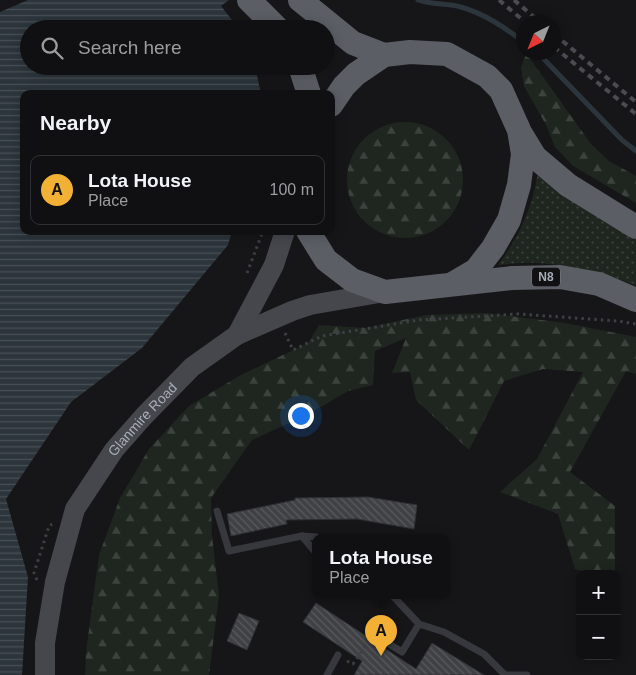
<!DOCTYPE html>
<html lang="en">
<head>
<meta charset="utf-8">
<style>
  body { margin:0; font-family:Helvetica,sans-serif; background:#1e1e20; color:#f1f3f6 }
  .controls { position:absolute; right:15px; bottom:15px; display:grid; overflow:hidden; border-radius:10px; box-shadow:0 2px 12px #0003 }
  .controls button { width:45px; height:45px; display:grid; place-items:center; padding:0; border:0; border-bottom:1px solid #303032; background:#101012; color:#f1f3f6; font:25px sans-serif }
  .compass { position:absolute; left:516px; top:15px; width:45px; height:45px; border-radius:50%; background:#101012; box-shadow:0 2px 12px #0003; rotate:223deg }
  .you { position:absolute; left:300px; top:415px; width:18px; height:18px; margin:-12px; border:4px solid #fff; border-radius:50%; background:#1a73e8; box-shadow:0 0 0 8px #1a73e833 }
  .badge { display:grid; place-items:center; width:32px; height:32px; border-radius:50%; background:#f2b134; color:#111; font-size:16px; font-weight:700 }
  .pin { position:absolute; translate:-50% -41px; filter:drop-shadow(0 1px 2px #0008) }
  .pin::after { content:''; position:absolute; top:26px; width:18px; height:15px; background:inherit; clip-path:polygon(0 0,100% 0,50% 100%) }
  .popup { position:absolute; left:312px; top:534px; width:138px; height:65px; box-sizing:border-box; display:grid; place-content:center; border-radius:10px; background:#101012; filter:drop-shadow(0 1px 4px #0005); font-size:16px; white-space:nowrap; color:#9c9d9f }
  .popup b { font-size:19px; color:#f1f3f6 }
  .popup::after { content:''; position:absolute; left:50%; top:100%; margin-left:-10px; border:10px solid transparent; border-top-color:#101012 }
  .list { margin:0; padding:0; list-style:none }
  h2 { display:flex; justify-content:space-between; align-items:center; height:65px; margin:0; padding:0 20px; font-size:21px }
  h2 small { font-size:16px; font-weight:400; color:#9c9d9f }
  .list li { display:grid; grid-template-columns:32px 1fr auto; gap:15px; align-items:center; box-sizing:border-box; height:70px; margin:0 10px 10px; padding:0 10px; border:1px solid #303032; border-radius:10px }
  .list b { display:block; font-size:19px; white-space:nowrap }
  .list p { margin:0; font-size:16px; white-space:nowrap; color:#9c9d9f }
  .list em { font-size:16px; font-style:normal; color:#9c9d9f }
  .icon { flex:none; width:28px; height:28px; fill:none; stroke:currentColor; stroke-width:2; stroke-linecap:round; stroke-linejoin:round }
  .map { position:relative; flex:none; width:636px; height:675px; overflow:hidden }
  .search { position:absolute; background:#101012; box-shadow:0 2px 12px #0003; left:20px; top:20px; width:315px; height:55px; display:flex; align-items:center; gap:12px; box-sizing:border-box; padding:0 18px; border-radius:28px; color:#9c9d9f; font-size:19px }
  .panel { position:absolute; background:#101012; box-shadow:0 2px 12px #0003; left:20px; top:90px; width:315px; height:145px; border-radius:10px }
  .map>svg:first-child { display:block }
</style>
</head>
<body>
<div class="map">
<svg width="636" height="675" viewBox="0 0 636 675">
  <defs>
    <pattern id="grass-dots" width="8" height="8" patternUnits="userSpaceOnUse" patternTransform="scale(1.25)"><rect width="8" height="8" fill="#1e261f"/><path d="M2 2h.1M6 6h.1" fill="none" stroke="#3c433d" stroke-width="1.8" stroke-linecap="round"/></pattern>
    <pattern id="forest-firs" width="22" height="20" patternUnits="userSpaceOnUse" patternTransform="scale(1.25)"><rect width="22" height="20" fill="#1e261f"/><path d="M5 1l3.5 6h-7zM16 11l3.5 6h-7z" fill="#3c433d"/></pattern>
    <pattern id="water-rules" width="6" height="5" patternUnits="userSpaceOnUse" patternTransform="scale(1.25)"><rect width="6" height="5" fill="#2c353c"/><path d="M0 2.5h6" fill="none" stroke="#485056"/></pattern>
    <pattern id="building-back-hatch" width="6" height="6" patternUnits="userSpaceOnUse" patternTransform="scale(1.25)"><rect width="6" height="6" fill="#404145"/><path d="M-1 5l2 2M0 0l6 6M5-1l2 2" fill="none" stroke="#595a5e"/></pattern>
  </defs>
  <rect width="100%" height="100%" fill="#161618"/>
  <path fill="url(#grass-dots)" d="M538,170l98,67v49c-31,-13 -65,-21 -99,-23 -13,-1 -26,1 -39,2 21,-28 36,-60 40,-95z"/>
  <g fill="url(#forest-firs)">
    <path d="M526,53l65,91 18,17 27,15v27l-63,-37 -18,-19 -9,-22 -22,-39 -3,-18z"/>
    <circle cx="405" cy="180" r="58"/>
    <path d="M486,313l79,10 71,14v37l-10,-3 -56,101 45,34v68h-22l-18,-5 -17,-55 -58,-22 37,-33 46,-87 -40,-3 -39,12 -35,69 -53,-50 -6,-28 -18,1 14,-35 -31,13 -2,34 -25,6 -41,24 -55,25 -41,58 1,38 7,59 -10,80h-124l1,-23 13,-97 21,-57 29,-49 40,-43 50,-30 69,-33 11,-18 46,3 61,-13z"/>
  </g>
  <path fill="url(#water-rules)" d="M28,0h201l-8,6 18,23h-210v37h226l6,28h-237v137h208l-4,14 -86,103 -71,54 -65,97 22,78 -6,98h-22v-663z"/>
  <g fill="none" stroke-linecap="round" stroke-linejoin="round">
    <g stroke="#2c353c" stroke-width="5">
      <path d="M418,0c14,5 29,3 43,7 24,7 43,20 63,35"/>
      <path d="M537,52l85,88 14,11"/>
    </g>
  </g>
  <g fill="url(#building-back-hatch)" stroke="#303034">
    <path d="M368,497l49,8 -3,24 -57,-10 -71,1 1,4 -56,12 -4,-22 68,-14v-2z"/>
    <path d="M316,603l100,66 16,-26 52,32h-130l8,-14 -59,-39z"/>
    <path d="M239,613l20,8 -12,29 -20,-9z"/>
  </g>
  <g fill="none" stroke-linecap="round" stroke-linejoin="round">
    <g stroke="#3d3f44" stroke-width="3" stroke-dasharray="2.5 4" stroke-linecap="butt">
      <path d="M247,273l16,-42"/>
      <path d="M285,333l8,17 29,-14 97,-16 99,-6 100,7 18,3"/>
      <path d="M37,580l-3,-7 15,-47 3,-2"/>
      <path d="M347,661l6,3 15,-22"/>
    </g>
    <g stroke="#37383d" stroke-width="7">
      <path d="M217,511l12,40 73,-15 14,1"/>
      <path d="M302,536l14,17"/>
      <path d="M392,595l27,29 25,8 40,22 21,21h22"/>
      <path d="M373,634l29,18 17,-28"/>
      <path d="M327,675l11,-20"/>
    </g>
    <g stroke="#45474d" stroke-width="20">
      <path d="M237,335l37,-70 11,-34"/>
      <path id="s1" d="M45,675v-32l10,-61 20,-73 39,-59 30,-34 48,-49 45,-32 55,-24 18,-6 75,-13"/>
    </g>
    <g stroke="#5b5e65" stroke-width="24">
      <path d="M249,0l29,29"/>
      <path d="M300,0l53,43 31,12"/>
      <path d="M300,66l9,28"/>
      <path d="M331,105l13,-19 12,-12 28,-19 26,-3 37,2 40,22 14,14 18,40 4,24 -4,31 -10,35 -16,28 -17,22 -24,14"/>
      <path d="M521,134l14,23 33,28 68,42"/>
      <path d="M308,231l18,29 26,20 33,12 127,-14 48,-1 39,7 37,16"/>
    </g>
    <g stroke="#4a4c52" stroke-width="4" stroke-dasharray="6 5" stroke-linecap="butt">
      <path d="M499,0l26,22"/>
      <path d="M514,0l26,22"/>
      <path d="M554,34l82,68"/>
      <path d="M554,47l82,67"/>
    </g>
  </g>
  <g text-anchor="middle" stroke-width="4" stroke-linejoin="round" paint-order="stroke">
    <rect fill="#111113" stroke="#7b7e86" stroke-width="1" x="532" y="267.5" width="28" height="19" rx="4"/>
    <g font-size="12" font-weight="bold" fill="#a8adb8">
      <text x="546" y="281">N8</text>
    </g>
    <g font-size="14" fill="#a8adb8" stroke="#111113">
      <text dy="5" stroke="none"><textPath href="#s1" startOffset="282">Glanmire Road</textPath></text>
    </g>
  </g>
</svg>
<div class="controls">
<button>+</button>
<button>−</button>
</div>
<svg class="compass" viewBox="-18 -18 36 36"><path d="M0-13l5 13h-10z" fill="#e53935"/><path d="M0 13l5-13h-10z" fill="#9c9d9f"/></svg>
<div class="you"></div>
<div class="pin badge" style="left:381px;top:656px">A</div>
<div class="popup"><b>Lota House</b>Place</div>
<div class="search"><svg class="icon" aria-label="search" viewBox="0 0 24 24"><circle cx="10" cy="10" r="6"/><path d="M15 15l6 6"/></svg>Search here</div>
<section class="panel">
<h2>Nearby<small></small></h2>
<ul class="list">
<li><span class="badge">A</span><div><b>Lota House</b><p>Place</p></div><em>100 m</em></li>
</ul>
</section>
</div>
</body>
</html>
